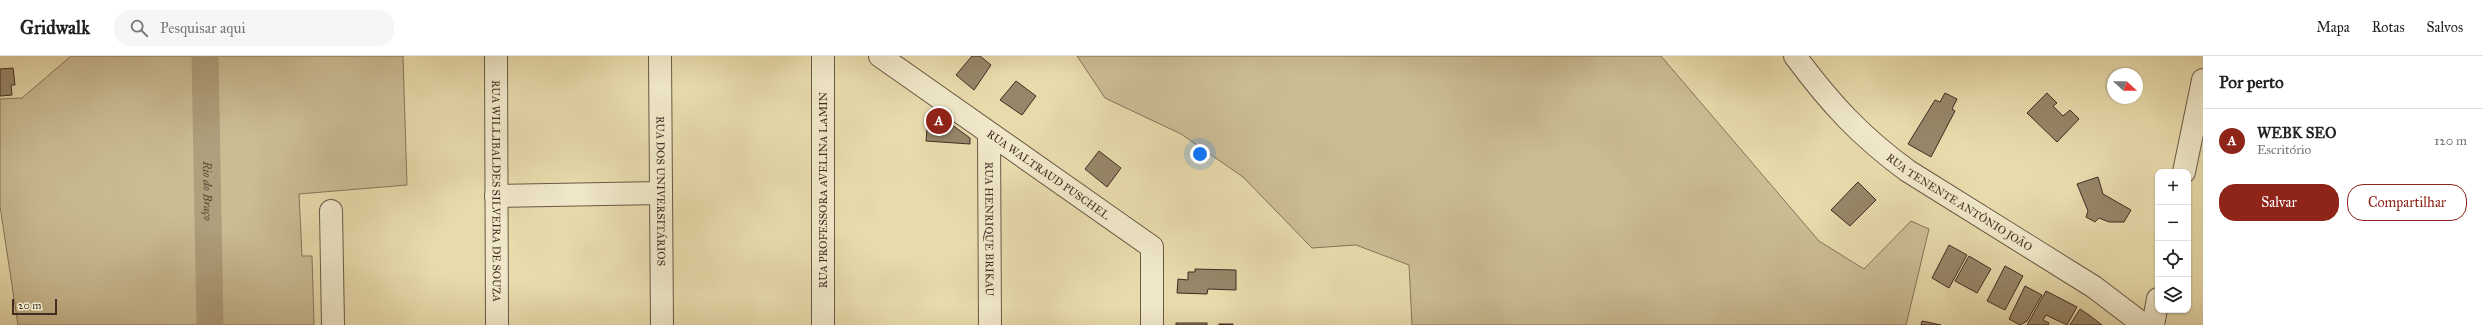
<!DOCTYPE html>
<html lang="pt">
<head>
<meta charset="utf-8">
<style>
  body { margin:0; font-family:"IM FELL Great Primer",serif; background:#f6f6f6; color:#222 }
  .controls { position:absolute; right:12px; bottom:12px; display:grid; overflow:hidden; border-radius:8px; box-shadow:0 1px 3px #0004 }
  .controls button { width:36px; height:36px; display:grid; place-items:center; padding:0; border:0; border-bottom:1px solid #e0e0e0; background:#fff; color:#222; font:20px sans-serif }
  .compass { position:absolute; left:2107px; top:12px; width:36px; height:36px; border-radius:50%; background:#fff; box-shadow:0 1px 3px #0004; rotate:111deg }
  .scale { position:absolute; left:12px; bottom:10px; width:45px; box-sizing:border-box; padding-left:4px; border:2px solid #412c22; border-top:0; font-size:11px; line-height:14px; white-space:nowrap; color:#412c22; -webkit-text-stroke:3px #efe7c8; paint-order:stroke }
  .you { position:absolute; left:1200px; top:98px; width:14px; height:14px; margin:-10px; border:3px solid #fff; border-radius:50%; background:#1a73e8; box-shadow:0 0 0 6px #1a73e833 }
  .badge { display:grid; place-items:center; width:26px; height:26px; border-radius:50%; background:#8f2418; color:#fff; font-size:13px; font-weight:700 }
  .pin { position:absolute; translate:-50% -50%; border:2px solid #fff; box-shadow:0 1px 4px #0006 }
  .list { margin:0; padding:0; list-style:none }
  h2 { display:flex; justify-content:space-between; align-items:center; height:52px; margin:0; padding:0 16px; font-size:17px }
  h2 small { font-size:13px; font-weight:400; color:#767676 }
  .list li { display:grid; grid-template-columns:26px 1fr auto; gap:12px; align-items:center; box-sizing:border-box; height:64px; padding:0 16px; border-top:1px solid #e0e0e0 }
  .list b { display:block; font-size:15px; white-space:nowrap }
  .list p { margin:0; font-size:13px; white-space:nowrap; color:#767676 }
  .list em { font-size:13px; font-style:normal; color:#767676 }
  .actions { display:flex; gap:8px; padding:12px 16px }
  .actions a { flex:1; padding:9px 0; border:1px solid #8f2418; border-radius:16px; text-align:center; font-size:14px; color:#8f2418 }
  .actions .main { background:#8f2418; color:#fff }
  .icon { flex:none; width:22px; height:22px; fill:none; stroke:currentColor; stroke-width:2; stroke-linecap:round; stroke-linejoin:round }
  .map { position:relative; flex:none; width:2203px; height:269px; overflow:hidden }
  header { display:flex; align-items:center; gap:24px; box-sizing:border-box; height:56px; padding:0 20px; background:#fff; border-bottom:1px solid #e0e0e0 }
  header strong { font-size:19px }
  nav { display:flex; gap:22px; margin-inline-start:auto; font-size:14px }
  .search { width:280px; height:36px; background:#f6f6f6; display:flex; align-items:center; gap:10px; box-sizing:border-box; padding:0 14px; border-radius:16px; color:#767676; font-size:15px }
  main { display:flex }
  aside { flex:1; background:#fff }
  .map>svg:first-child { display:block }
</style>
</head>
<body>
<header>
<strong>Gridwalk</strong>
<div class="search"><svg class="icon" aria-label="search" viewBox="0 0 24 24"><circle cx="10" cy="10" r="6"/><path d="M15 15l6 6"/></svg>Pesquisar aqui</div>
<nav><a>Mapa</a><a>Rotas</a><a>Salvos</a></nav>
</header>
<main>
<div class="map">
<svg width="2203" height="269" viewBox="0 0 2203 269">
  <rect width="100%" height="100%" fill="#e7daab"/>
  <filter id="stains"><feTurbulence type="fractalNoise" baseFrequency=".005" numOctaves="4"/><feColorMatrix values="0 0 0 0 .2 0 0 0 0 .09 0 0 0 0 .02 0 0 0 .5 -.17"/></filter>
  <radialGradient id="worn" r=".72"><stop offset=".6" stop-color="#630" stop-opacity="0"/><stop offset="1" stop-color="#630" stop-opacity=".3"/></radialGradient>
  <g fill="#cbbc94" stroke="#86745b">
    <path d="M71,0h332l4,129 -108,9 3,62h10l2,69h-296l-18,-119v-107l22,-1z"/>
    <path d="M1077,0h584l158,185 45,28 47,-48 18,8 -23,96h-494l-3,-60 -53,-20 -44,3 -69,-71 -62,-43 -76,-36z"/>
  </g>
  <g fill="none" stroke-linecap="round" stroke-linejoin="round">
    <path stroke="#af9f7c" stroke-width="27" id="s1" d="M205,0l5,269"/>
  </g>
  <g fill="#978669" stroke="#412c22">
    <path d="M972,0h8l11,9 -17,25 -18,-15z"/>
    <path d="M13,12l2,17h-4l1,10 -12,1v-27z"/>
    <path d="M1016,25l20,15 -14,19 -22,-15z"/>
    <path d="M1945,37l12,6 -5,10 3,2 -24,46 -23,-13 27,-44 5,2z"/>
    <path d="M2047,37l10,10 -4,3 10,10 7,-6 9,9 -22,23 -30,-29z"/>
    <path d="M937,58l33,24v6l-44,-3 1,-12z"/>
    <path d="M1099,95l22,17 -14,19 -22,-18z"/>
    <path d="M2098,121l5,17 28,16 -7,12h-15l-10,-4 -4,4 -9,-5 2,-6 -11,-27z"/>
    <path d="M1858,126l18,18 -26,26 -19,-16z"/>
    <path d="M1949,189l18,10 -18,33 -17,-10z"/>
    <path d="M1969,200l22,13 -14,24 -22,-12z"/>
    <path d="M2005,210l18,10 -18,34 -18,-9z"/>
    <path d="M1195,213l41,1v20l-28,-1 -1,5 -30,-1 1,-14 10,1v-8h7z"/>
    <path d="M2025,230l17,9 -15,26 -7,4 -11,-6z"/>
    <path d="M2046,235l31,16 -10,18 -21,-10 -3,5 6,3 -1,2h-21z"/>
    <path d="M2080,253l9,6 13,10h-32z"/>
    <path d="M1922,265l19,4h-20z"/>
    <rect x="1176" y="267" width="31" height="2"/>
    <rect x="1219" y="268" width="14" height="1"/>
  </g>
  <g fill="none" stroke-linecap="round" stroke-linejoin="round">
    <defs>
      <g id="minor">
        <path id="s2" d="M496,0l1,269"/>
        <path id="s3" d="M660,0l2,269"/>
        <path d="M823,0v269"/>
        <path id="s4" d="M880,0l272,191v78"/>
        <path id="s5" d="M1795,0c35,47 65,80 113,115l186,116 50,38"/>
        <path id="s6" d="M989,78l1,191"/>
        <path d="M2184,116l19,-92"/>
        <path d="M496,140l165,-3"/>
        <path d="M331,155l2,114"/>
        <path d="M2153,269l5,-26"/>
      </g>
    </defs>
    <use href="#minor" stroke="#6a5844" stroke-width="24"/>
    <use href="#minor" stroke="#efe7c8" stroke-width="22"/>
  </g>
  <g text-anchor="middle" stroke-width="3" stroke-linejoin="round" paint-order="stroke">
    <g font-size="11" fill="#412c22" stroke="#efe7c8">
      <text dy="4" stroke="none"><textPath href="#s4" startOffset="206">RUA WALTRAUD PUSCHEL</textPath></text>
      <text dy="4" stroke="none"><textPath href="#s3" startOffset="135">RUA DOS UNIVERSITÁRIOS</textPath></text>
      <text transform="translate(823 134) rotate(-90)" y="4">RUA PROFESSORA AVELINA LAMIN</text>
      <text dy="4" stroke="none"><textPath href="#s2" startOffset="135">RUA WILLIBALDES SILVEIRA DE SOUZA</textPath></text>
      <text dy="4" stroke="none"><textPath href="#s5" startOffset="222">RUA TENENTE ANTÔNIO JOÃO</textPath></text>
      <text dy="4" stroke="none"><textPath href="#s6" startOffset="95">RUA HENRIQUE BRIKAU</textPath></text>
    </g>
    <g font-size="12" font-style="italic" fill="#5c4938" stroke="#efe7c8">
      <text dy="4" stroke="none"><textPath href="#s1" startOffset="135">Rio do Braço</textPath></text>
    </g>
  </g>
  <rect width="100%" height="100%" filter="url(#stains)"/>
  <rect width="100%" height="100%" fill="url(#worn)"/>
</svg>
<div class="controls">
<button>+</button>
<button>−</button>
<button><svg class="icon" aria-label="locate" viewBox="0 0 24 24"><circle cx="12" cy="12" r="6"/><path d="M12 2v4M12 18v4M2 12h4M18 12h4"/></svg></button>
<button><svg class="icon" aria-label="layers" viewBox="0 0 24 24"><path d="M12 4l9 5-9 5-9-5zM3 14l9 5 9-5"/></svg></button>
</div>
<svg class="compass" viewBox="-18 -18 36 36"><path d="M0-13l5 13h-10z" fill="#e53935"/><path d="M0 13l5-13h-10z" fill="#767676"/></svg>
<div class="scale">20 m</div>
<div class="you"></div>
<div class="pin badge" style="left:939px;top:65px">A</div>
</div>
<aside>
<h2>Por perto<small></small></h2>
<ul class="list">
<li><span class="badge">A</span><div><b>WEBK SEO</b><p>Escritório</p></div><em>120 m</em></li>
</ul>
<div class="actions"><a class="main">Salvar</a><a>Compartilhar</a></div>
</aside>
</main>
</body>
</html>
